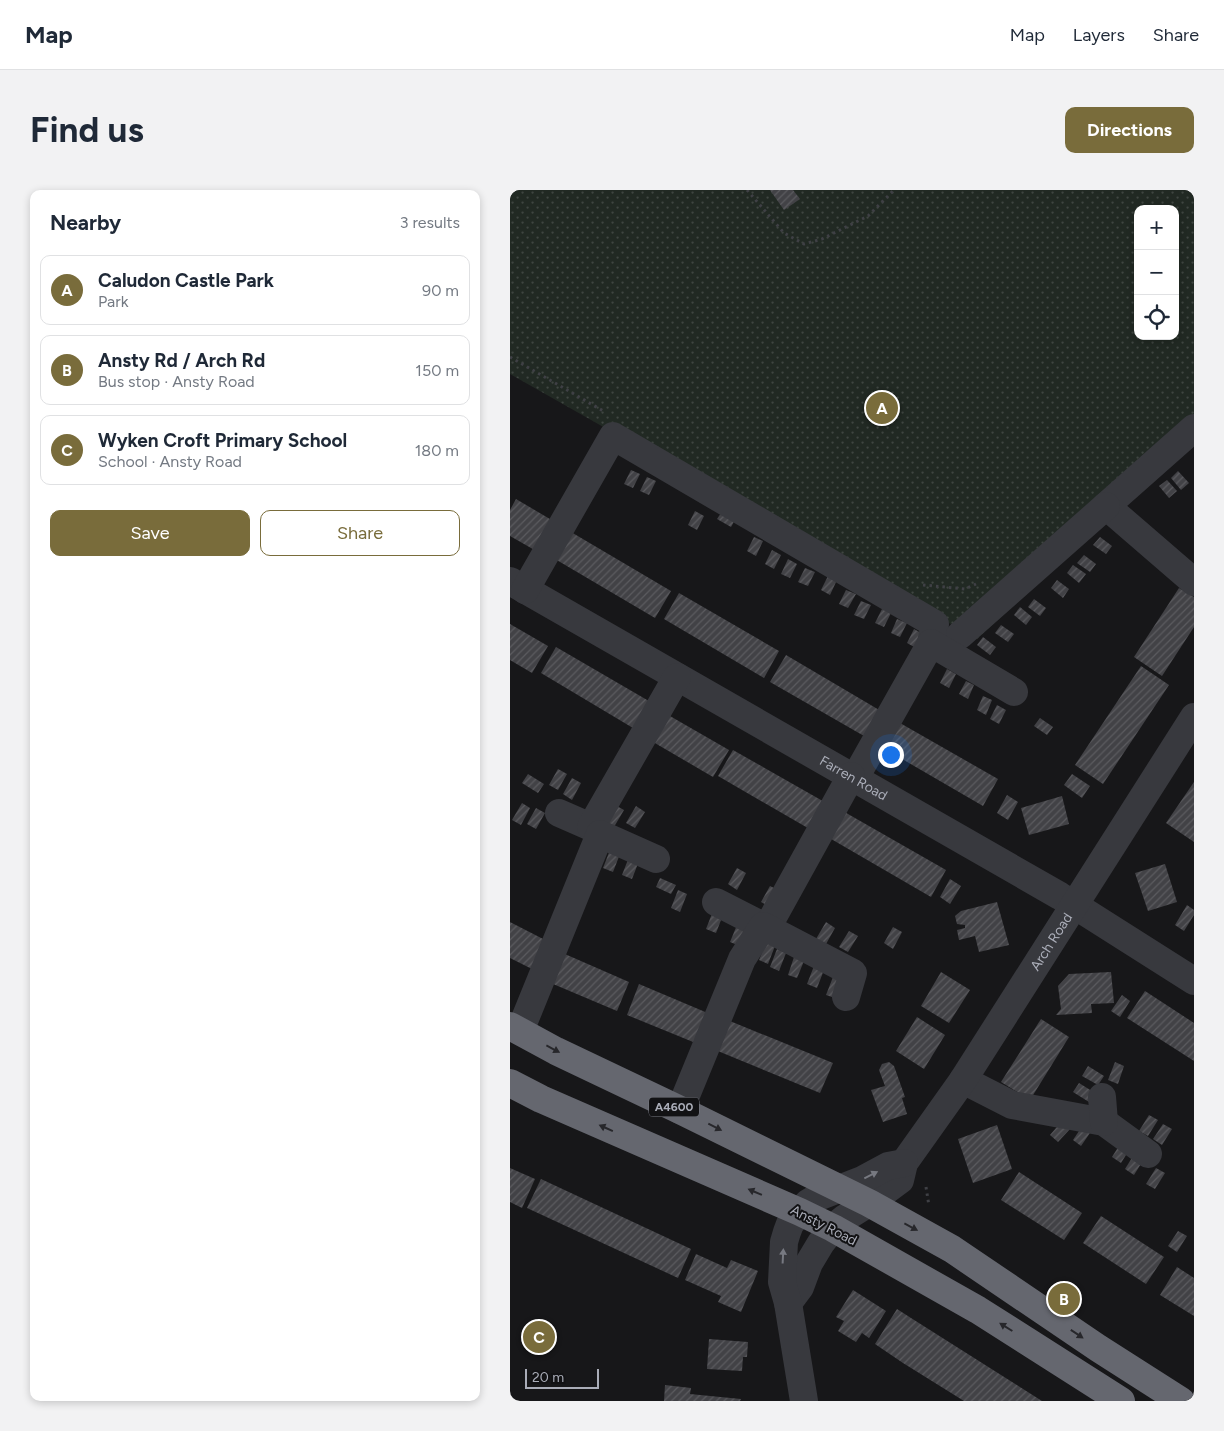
<!DOCTYPE html>
<html lang="en">
<head>
<meta charset="utf-8">
<style>
  body { margin:0; font-family:Figtree,sans-serif; background:#f2f2f3; color:#1f2937 }
  .controls { position:absolute; right:15px; top:15px; display:grid; overflow:hidden; border-radius:10px; box-shadow:0 2px 8px #0003 }
  .controls button { width:45px; height:45px; display:grid; place-items:center; padding:0; border:0; border-bottom:1px solid #e0e1e3; background:#fff; color:#1f2937; font:25px sans-serif }
  .scale { position:absolute; left:15px; bottom:12px; width:74px; box-sizing:border-box; padding-left:5px; border:2px solid #aaadb8; border-top:0; font-size:14px; line-height:18px; white-space:nowrap; color:#aaadb8; -webkit-text-stroke:4px #121214; paint-order:stroke }
  .you { position:absolute; left:380px; top:564px; width:18px; height:18px; margin:-12px; border:4px solid #fff; border-radius:50%; background:#1a73e8; box-shadow:0 0 0 8px #1a73e833 }
  .badge { display:grid; place-items:center; width:32px; height:32px; border-radius:50%; background:#796c3b; color:#fff; font-size:16px; font-weight:700 }
  .pin { position:absolute; translate:-50% -50%; border:2px solid #fff; box-shadow:0 1px 5px #0006 }
  .list { margin:0; padding:0; list-style:none }
  h2 { display:flex; justify-content:space-between; align-items:center; height:65px; margin:0; padding:0 20px; font-size:21px }
  h2 small { font-size:16px; font-weight:400; color:#747a83 }
  .list li { display:grid; grid-template-columns:32px 1fr auto; gap:15px; align-items:center; box-sizing:border-box; height:70px; margin:0 10px 10px; padding:0 10px; border:1px solid #e0e1e3; border-radius:10px }
  .list b { display:block; font-size:19px; white-space:nowrap }
  .list p { margin:0; font-size:16px; white-space:nowrap; color:#747a83 }
  .list em { font-size:16px; font-style:normal; color:#747a83 }
  .actions { display:flex; gap:10px; padding:15px 20px }
  .actions a { flex:1; padding:11px 0; border:1px solid #796c3b; border-radius:10px; text-align:center; font-size:18px; color:#796c3b }
  .actions .main { background:#796c3b; color:#fff }
  .icon { flex:none; width:28px; height:28px; fill:none; stroke:currentColor; stroke-width:2; stroke-linecap:round; stroke-linejoin:round }
  .map { position:relative; flex:none; width:684px; height:1211px; overflow:hidden; border-radius:10px }
  header { display:flex; align-items:center; gap:30px; box-sizing:border-box; height:70px; padding:0 25px; background:#fff; border-bottom:1px solid #e0e1e3 }
  header strong { font-size:24px }
  nav { display:flex; gap:28px; margin-inline-start:auto; font-size:18px }
  .intro { display:flex; align-items:center; justify-content:space-between; box-sizing:border-box; height:120px; padding:0 30px }
  h1 { margin:0; font-size:35px }
  .button { padding:12px 22px; border-radius:10px; background:#796c3b; color:#fff; font-size:18px; font-weight:700 }
  main { display:flex; gap:30px; padding:0 30px }
  aside { flex:1; background:#fff; border-radius:10px; box-shadow:0 2px 8px #0003 }
  .map>svg:first-child { display:block }
</style>
</head>
<body>
<header>
<strong>Map</strong>
<nav><a>Map</a><a>Layers</a><a>Share</a></nav>
</header>
<div class="intro"><h1>Find us</h1><a class="button">Directions</a></div>
<main>
<aside>
<h2>Nearby<small>3 results</small></h2>
<ul class="list">
<li><span class="badge">A</span><div><b>Caludon Castle Park</b><p>Park</p></div><em>90 m</em></li>
<li><span class="badge">B</span><div><b>Ansty Rd / Arch Rd</b><p>Bus stop · Ansty Road</p></div><em>150 m</em></li>
<li><span class="badge">C</span><div><b>Wyken Croft Primary School</b><p>School · Ansty Road</p></div><em>180 m</em></li>
</ul>
<div class="actions"><a class="main">Save</a><a>Share</a></div>
</aside>
<div class="map">
<svg width="684" height="1211" viewBox="0 0 684 1211">
  <defs>
    <pattern id="park-dots" width="8" height="8" patternUnits="userSpaceOnUse" patternTransform="scale(1.25)"><rect width="8" height="8" fill="#212923"/><path d="M2 2h.1M6 6h.1" fill="none" stroke="#3f4541" stroke-width="1.8" stroke-linecap="round"/></pattern>
    <pattern id="building-hatch" width="6" height="6" patternUnits="userSpaceOnUse" patternTransform="scale(1.25)"><rect width="6" height="6" fill="#424246"/><path d="M-1 1l2-2M0 6l6-6M5 7l2-2" fill="none" stroke="#5b5b5f"/></pattern>
  </defs>
  <rect width="100%" height="100%" fill="#171719"/>
  <path fill="url(#park-dots)" fill-rule="evenodd" d="M0,0h684v251l-217,198 -467,-265zM628,19h37v127h-37z"/>
  <g fill="url(#building-hatch)">
    <path d="M260,0h23l7,9 -16,11z"/>
    <path d="M121,280l9,4 -7,14 -9,-4z"/>
    <path d="M668,281l11,12 -8,7 -10,-12z"/>
    <path d="M137,287l9,4 -7,14 -9,-4z"/>
    <path d="M657,290l10,11 -8,7 -10,-12z"/>
    <path d="M6,309l39,23 -17,30 -28,-16v-26z"/>
    <path d="M213,320l13,8 -5,9 -14,-8z"/>
    <path d="M185,321l9,5 -7,14 -9,-5z"/>
    <path d="M61,342l100,59 -16,27 -100,-59z"/>
    <path d="M244,347l9,4 -7,15 -9,-5z"/>
    <path d="M590,347l12,9 -6,8 -13,-9z"/>
    <path d="M262,360l9,5 -7,14 -9,-5z"/>
    <path d="M574,365l12,9 -6,8 -13,-9z"/>
    <path d="M278,369l9,5 -7,14 -9,-4z"/>
    <path d="M563,375l13,9 -7,9 -12,-10z"/>
    <path d="M295,378l10,4 -7,14 -10,-4z"/>
    <path d="M318,386l9,4 -7,15 -9,-5z"/>
    <path d="M547,390l12,9 -6,9 -12,-10z"/>
    <path d="M669,398l15,9v30l-32,49 -28,-19z"/>
    <path d="M336,400l10,4 -8,14 -9,-4z"/>
    <path d="M169,403l100,58 -15,27 -100,-59z"/>
    <path d="M524,409l12,9 -6,8 -12,-9z"/>
    <path d="M351,411l10,4 -7,14 -10,-4z"/>
    <path d="M510,417l12,10 -6,8 -12,-10z"/>
    <path d="M372,419l9,4 -7,14 -9,-4z"/>
    <path d="M387,429l10,4 -7,14 -9,-4z"/>
    <path d="M0,434l38,22 -16,27 -22,-13z"/>
    <path d="M491,435l13,9 -6,8 -13,-9z"/>
    <path d="M404,439l9,5 -7,14 -9,-5z"/>
    <path d="M473,447l13,10 -6,8 -13,-10z"/>
    <path d="M46,457l98,57 -16,27 -97,-58z"/>
    <path d="M276,465l100,59 -15,26 -101,-58z"/>
    <path d="M631,476l28,19 -66,99 -28,-19z"/>
    <path d="M437,479l9,5 -7,14 -9,-5z"/>
    <path d="M456,491l8,4 -6,14 -9,-5z"/>
    <path d="M473,506l9,4 -6,15 -9,-5z"/>
    <path d="M487,515l9,5 -7,14 -9,-5z"/>
    <path d="M153,522l66,38 -16,27 -65,-38z"/>
    <path d="M530,528l13,9 -6,8 -13,-9z"/>
    <path d="M383,529l105,60 -15,27 -105,-61z"/>
    <path d="M223,560l95,54 -15,27 -95,-55z"/>
    <path d="M48,579l9,5 -9,16 -9,-5z"/>
    <path d="M18,584l16,10 -6,9 -16,-10z"/>
    <path d="M562,584l18,12 -8,12 -18,-13z"/>
    <path d="M62,588l9,5 -9,17 -9,-6z"/>
    <path d="M684,592v60l-28,-19z"/>
    <path d="M497,605l11,7 -10,18 -11,-7z"/>
    <path d="M552,606l7,28 -40,11 -8,-27z"/>
    <path d="M12,613l8,5 -9,17 -9,-5z"/>
    <path d="M105,615l9,5 -10,17 -9,-5z"/>
    <path d="M126,616l9,6 -10,16 -9,-5z"/>
    <path d="M26,618l9,5 -9,16 -9,-5z"/>
    <path d="M331,620l105,60 -15,27 -105,-61z"/>
    <path d="M100,660l10,4 -7,18 -10,-4z"/>
    <path d="M119,667l10,4 -7,18 -10,-4z"/>
    <path d="M655,674l12,38 -29,9 -13,-38z"/>
    <path d="M227,678l9,5 -9,17 -9,-6z"/>
    <path d="M150,688l16,7 -5,9 -15,-7z"/>
    <path d="M440,689l11,7 -11,18 -10,-7z"/>
    <path d="M260,696l10,5 -10,16 -9,-5z"/>
    <path d="M168,700l9,4 -7,18 -9,-4z"/>
    <path d="M487,712l12,43 -30,7 -4,-16 -16,4 -2,-10 8,-2v-3l-8,-1 -2,-8 6,-5z"/>
    <path d="M677,715l7,5v5l-10,16 -9,-6z"/>
    <path d="M203,721l10,4 -7,18 -10,-4z"/>
    <path d="M0,732l37,19 -15,28 -22,-11z"/>
    <path d="M316,732l9,6 -9,16 -10,-5z"/>
    <path d="M227,735l10,4 -7,17 -10,-4z"/>
    <path d="M383,737l9,5 -9,17 -9,-6z"/>
    <path d="M339,741l9,5 -10,16 -9,-5z"/>
    <path d="M256,752l9,4 -7,18 -9,-4z"/>
    <path d="M267,759l9,4 -7,18 -9,-4z"/>
    <path d="M48,761l71,31 -12,29 -71,-30z"/>
    <path d="M284,767l10,4 -7,17 -9,-3z"/>
    <path d="M304,776l10,4 -7,18 -10,-4z"/>
    <path d="M431,782l29,18 -21,33 -28,-17z"/>
    <path d="M601,782l3,31 -23,1 1,9 -36,2 5,-6 -3,-23 11,-12z"/>
    <path d="M323,787l9,4 -7,17 -9,-3z"/>
    <path d="M129,794l71,30 -12,30 -71,-29z"/>
    <path d="M635,801l49,32v38l-67,-43z"/>
    <path d="M612,805l8,6 -10,16 -9,-6z"/>
    <path d="M407,827l28,18 -21,34 -28,-18z"/>
    <path d="M215,829l108,44 -13,30 -107,-44z"/>
    <path d="M531,829l28,18 -39,63 -29,-18z"/>
    <path d="M379,872l5,4 11,31 -3,1 5,16 -24,8 -12,-32 14,-4 -6,-16 3,-6z"/>
    <path d="M605,872l9,4 -6,18 -10,-4z"/>
    <path d="M578,876l16,10 -6,9 -16,-9z"/>
    <path d="M569,893l16,10 -6,9 -16,-10z"/>
    <path d="M639,925l9,5 -10,16 -9,-5z"/>
    <path d="M552,931l9,7 -13,14 -8,-7z"/>
    <path d="M653,934l9,5 -10,16 -9,-6z"/>
    <path d="M487,935l15,44 -39,14 -15,-44z"/>
    <path d="M573,935l9,5 -11,16 -8,-6z"/>
    <path d="M612,951l9,6 -10,16 -9,-6z"/>
    <path d="M625,963l9,6 -10,16 -9,-6z"/>
    <path d="M0,978l25,11 -13,29 -12,-6z"/>
    <path d="M646,978l9,5 -10,16 -9,-5z"/>
    <path d="M509,982l63,41 -18,27 -63,-40z"/>
    <path d="M31,989l150,70 -13,29 -151,-70z"/>
    <path d="M591,1026l63,41 -18,27 -63,-41z"/>
    <path d="M668,1041l9,5 -10,16 -9,-6z"/>
    <path d="M186,1064l31,14 4,-8 27,11 -17,41 -23,-10 3,-6 -36,-16z"/>
    <path d="M667,1077l17,11v38l-34,-21z"/>
    <path d="M343,1100l33,21 -17,27 -7,-5 -6,9 -18,-11 6,-10 -8,-4z"/>
    <path d="M387,1119l14,9 131,83h-78l-61,-38 -28,-19z"/>
    <path d="M199,1149l39,3 -1,15h-4l-1,14 -35,-2z"/>
    <path d="M155,1195l26,3 -1,6 51,5 -1,2h-76z"/>
  </g>
  <g fill="none" stroke-linecap="round" stroke-linejoin="round">
    <g stroke="#3f4045" stroke-width="3" stroke-dasharray="2.5 4" stroke-linecap="butt">
      <path d="M237,0l37,43 20,11 18,-5 46,-23 26,-26"/>
      <path d="M0,167l95,55"/>
      <path d="M413,395l42,4 11,-5"/>
      <path d="M416,997l3,19"/>
    </g>
    <g stroke="#38393e" stroke-width="28">
      <path d="M684,238l-88,78 88,76"/>
      <path id="s1" d="M0,391l550,315 134,85"/>
      <path d="M15,400l88,-154 322,188 -4,19"/>
      <path d="M450,445l146,-129"/>
      <path d="M345,588l76,-135 83,49"/>
      <path d="M49,623l32,14"/>
      <path d="M90,644l-9,-7 86,-150"/>
      <path d="M206,712l47,24"/>
      <path d="M257,738l84,-152"/>
      <path d="M10,841l80,-197 56,25"/>
      <path d="M453,890l49,25 92,17 44,32"/>
      <path d="M592,907l2,25"/>
      <path d="M170,920l62,-151 21,-33 90,47 -7,24"/>
      <path id="s2" d="M278,1113l12,-16 9,-24 12,-20 12,-15 12,-10 24,-15 31,-23 4,-17 59,-83 231,-363"/>
      <path d="M294,1211l-16,-98 -6,-21 2,-40 3,-10 3,-8 10,-12 8,-9 10,-6 44,-17 26,-14 16,-3"/>
    </g>
    <g stroke="#65676f" stroke-width="28">
      <path d="M0,836l46,25 124,59 189,93 83,46 146,99 83,53"/>
      <path d="M0,893l31,16 259,113 33,16 145,82 143,91"/>
    </g>
  </g>
  <defs><path id="oneway-solid" d="M-6-.8H1V-3.2L6.5 0L1 3.2V.8H-6Z" transform="scale(1.25)"/></defs>
  <g fill="#27272b">
    <use href="#oneway-solid" transform="translate(43 859) rotate(28)"/>
    <use href="#oneway-solid" transform="translate(205 937) rotate(27)"/>
    <use href="#oneway-solid" transform="translate(96 938) rotate(-156)"/>
    <use href="#oneway-solid" transform="translate(245 1002) rotate(-157)"/>
    <use href="#oneway-solid" transform="translate(401 1037) rotate(28)"/>
    <use href="#oneway-solid" transform="translate(496 1137) rotate(-148)"/>
    <use href="#oneway-solid" transform="translate(567 1144) rotate(34)"/>
  </g>
  <g fill="#777981">
    <use href="#oneway-solid" transform="translate(361 985) rotate(-27)"/>
    <use href="#oneway-solid" transform="translate(273 1066) rotate(-87)"/>
  </g>
  <g text-anchor="middle" stroke-width="4" stroke-linejoin="round" paint-order="stroke">
    <rect fill="#121214" stroke="#7c7e87" stroke-width="1" x="139" y="907.5" width="50" height="19" rx="4"/>
    <g font-size="12" font-weight="bold" fill="#aaadb8">
      <text x="164" y="921">A4600</text>
    </g>
    <g font-size="14" fill="#aaadb8" stroke="#121214">
      <text dy="5" stroke="none"><textPath href="#s1" startOffset="396">Farren Road</textPath></text>
      <text dy="5" stroke="none"><textPath href="#s2" startOffset="454">Arch Road</textPath></text>
      <text transform="translate(314 1035) rotate(27)" y="5">Ansty Road</text>
    </g>
  </g>
</svg>
<div class="controls">
<button>+</button>
<button>−</button>
<button><svg class="icon" aria-label="locate" viewBox="0 0 24 24"><circle cx="12" cy="12" r="6"/><path d="M12 2v4M12 18v4M2 12h4M18 12h4"/></svg></button>
</div>
<div class="scale">20 m</div>
<div class="you"></div>
<div class="pin badge" style="left:372px;top:218px">A</div>
<div class="pin badge" style="left:554px;top:1109px">B</div>
<div class="pin badge" style="left:29px;top:1147px">C</div>
</div>
</main>
</body>
</html>
